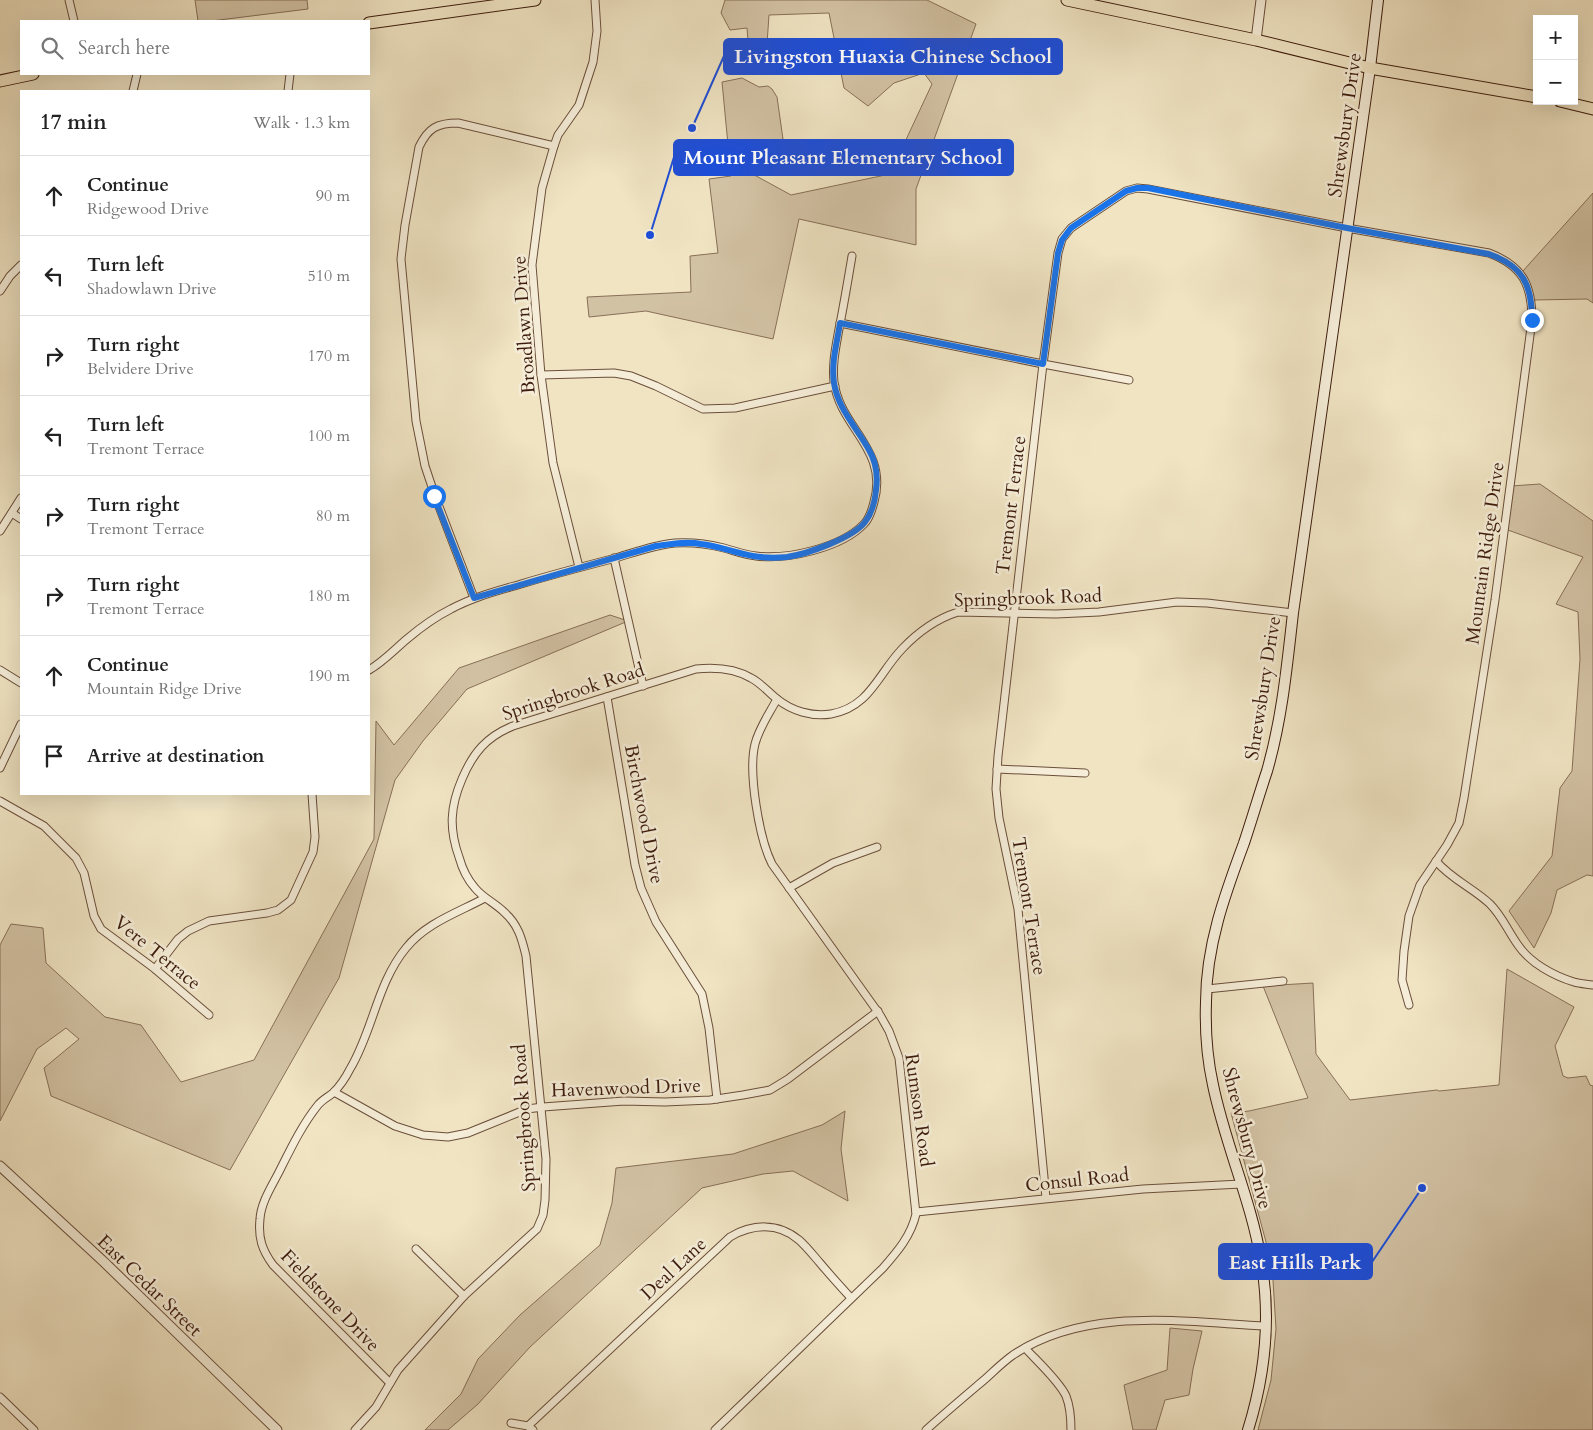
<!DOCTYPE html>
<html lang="en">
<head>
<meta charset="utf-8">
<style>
  body { margin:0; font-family:Cardo,serif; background:#f6f6f6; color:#222 }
  .controls { position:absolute; right:15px; top:15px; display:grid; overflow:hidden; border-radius:0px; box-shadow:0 5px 20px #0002 }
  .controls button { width:45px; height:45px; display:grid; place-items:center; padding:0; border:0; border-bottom:1px solid #e0e0e0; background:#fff; color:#222; font:25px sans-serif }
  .stop { position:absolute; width:15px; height:15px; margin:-11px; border:4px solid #1a73e8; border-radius:50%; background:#fff }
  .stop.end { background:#1a73e8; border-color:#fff; box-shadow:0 1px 5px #0008 }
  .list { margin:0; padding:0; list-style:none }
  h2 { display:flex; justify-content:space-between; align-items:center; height:65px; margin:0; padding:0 20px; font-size:21px }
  h2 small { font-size:16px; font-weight:400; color:#767676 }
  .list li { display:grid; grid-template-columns:32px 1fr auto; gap:15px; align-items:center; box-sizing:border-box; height:80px; padding:0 20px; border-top:1px solid #e0e0e0 }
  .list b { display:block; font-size:19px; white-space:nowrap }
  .list p { margin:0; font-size:16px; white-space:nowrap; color:#767676 }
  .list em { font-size:16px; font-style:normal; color:#767676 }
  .icon { flex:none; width:28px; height:28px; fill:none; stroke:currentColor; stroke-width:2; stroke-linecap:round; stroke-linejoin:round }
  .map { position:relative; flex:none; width:1593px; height:1430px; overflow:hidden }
  .search { position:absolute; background:#fff; box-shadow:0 5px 20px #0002; left:20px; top:20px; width:350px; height:55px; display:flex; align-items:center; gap:12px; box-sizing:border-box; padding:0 18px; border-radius:0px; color:#767676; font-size:19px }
  .panel { position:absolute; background:#fff; box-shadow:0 5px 20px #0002; left:20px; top:90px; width:350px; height:705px; border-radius:0px }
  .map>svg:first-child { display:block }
</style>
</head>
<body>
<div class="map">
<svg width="1593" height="1430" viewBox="0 0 1593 1430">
  <rect width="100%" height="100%" fill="#f0e4c3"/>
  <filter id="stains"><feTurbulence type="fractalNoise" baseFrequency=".004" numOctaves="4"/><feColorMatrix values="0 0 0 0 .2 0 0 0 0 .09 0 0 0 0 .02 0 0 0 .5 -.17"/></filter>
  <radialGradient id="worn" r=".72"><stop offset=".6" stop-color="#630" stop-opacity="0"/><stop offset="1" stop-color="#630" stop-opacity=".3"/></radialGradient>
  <g fill="#d2c2a4" stroke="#886f58">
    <path d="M195,0h112l1,9 -97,12h-13z"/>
    <path d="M725,0h202l49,24 -60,165v56l-117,-26 -26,120 -127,-28 -57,6 -2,-20 104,-5 -1,-36 28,-3 -9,-74 22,-3 -9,-94 20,-4 17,9 9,-1 4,3 5,8 6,42 -44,12 8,20 44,24 99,-21 42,-90 -8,-11 -30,10 -26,23 -24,-18 -15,-75 -60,2 -2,29 -18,10 -2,-26 -17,2 -9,-17z"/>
    <path d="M1593,193v110l-6,-4 -53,1 -12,-28z"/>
    <path d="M1540,484l53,37v355l-6,-1 -30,15 -6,23 -17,35 -25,-37 43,-55 8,-68 12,-17 8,-112 -2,-47 -22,-8 27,-47 -78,-28 6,-43z"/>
    <path d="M610,615l18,6 -161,68 -44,52 -28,39 -56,198 -109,192 -179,-74 -7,-28 35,-29 -13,-11 -29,21 -37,72v-176l11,-21 32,4 3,35 59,54 36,8 40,57 73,-22 120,-221 2,-118 18,24 65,-77z"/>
    <path d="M1507,969l67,38 -19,39 8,30 5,2 18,-2 4,9 3,1v344h-335l13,-50 5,-51 -4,-65 -41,-151 18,-2 59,-13 -45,-112 50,-3 3,71 34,46 87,-10 2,1 60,-6z"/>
    <path d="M845,1111l-4,38 7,52 -55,-30 -30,3 -61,14 -172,159 -52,57 -30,26h-23l36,-36 17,-35 42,-44 80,-70 12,-42 4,-35 117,-14 89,-29z"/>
    <path d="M1170,1328l32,3 -9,38 -4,26 -24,5 -9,30h-23l-9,-45 43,-15z"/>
  </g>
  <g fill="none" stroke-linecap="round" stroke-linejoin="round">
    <defs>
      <g id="minor">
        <path d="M69,0l5,21"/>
        <path d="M133,91l4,-17"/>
        <path d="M288,91l2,-17"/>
        <path d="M0,291l10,-15 11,-11"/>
        <path d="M840,323l203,41 86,16"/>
        <path d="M541,375l73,-2 17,3 25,10 47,23 32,-1 100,-22"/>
        <path d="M12,513l9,6"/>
        <path d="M0,531l21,-33"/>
        <path d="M614,558l29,128"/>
        <path d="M579,567l-26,-104 -12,-88 -9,-110 10,-77 12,-42 4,-11 21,-30 14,-43 4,-31 -2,-31"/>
        <path d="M474,598l-39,-102 -10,-30 -9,-45 -15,-162 4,-34 14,-78c9,-19 18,-24 39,-24l96,23"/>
        <path d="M0,670l21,13"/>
        <path d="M369,670c14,-8 25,-20 38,-31 13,-11 28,-22 44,-30 22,-12 46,-18 70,-25 30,-9 60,-17 91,-25 21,-6 41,-14 63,-16 17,-1 33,1 49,5 11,3 21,7 32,8 31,4 85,-8 108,-32 5,-5 8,-14 10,-22 15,-53 -34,-74 -40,-120 -2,-18 2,-36 5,-53 5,-25 9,-49 13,-73"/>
        <path d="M607,697l28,168 6,23 15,34 46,72 7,34 8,71"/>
        <path d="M0,768l21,-44"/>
        <path d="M997,769l88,4"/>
        <path d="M0,801l44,25 32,32 8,15 10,43 7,13 54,40 54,46"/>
        <path d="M1436,861c15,18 37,27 54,43 12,12 18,27 28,41 12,18 36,31 56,37 6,2 13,2 19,3"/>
        <path d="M789,888l44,-25 44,-16"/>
        <path d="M155,969l23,-30 10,-8 21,-10 58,-8 11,-3 13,-10 22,-48 2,-15 -3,-43"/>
        <path d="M1207,989l76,-8"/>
        <path d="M334,1092l61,34 28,9 25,2 20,-4 59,-24 16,-2 81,-6 41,1 45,-2 33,-5 27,-5 18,-11 90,-68"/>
        <path d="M1046,1198l-28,-289 -19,-91 -3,-29 2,-33 45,-392 15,-111 4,-14 9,-11 55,-37 11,-3 11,1 199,39 142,25c34,13 43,32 43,67l-37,280 -31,198 -5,25 -12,22 -27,40 -11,31 -5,35 -2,29 7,25"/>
        <path d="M916,1212l227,-23 98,-5"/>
        <path d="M416,1249l48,47"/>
        <path d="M1025,1348c12,13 34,33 41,48 4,10 5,23 5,34"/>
        <path d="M390,1383l-117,-118c-11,-15 -15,-27 -13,-46 1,-17 12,-33 20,-49 11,-22 22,-45 38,-65 4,-5 10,-8 15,-12 6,-6 13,-16 17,-24 23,-38 27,-86 56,-121 20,-25 51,-35 79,-50"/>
        <path d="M0,1397l34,33"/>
        <path d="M511,1423l17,3 5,4"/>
        <path d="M528,1426l202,-189c22,-13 48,-15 69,3 7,6 14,15 21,23 10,12 20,23 31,35"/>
        <path d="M355,1430l21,-23 22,-37 66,-74 73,-67 6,-14 2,-15 1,-41 -20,-203c-4,-17 -8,-32 -22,-44 -9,-9 -21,-14 -29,-24 -8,-9 -13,-20 -16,-31 -10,-28 -9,-50 3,-78 11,-26 24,-42 51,-53l183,-57c19,-2 38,-1 55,9 10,5 17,14 26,21 15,12 35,18 54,15 39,-7 47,-40 71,-65 16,-17 34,-30 56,-37l98,2 43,-2 78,-10 30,1 86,10"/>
        <path d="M715,1430l168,-162c14,-16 28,-32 33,-54l-17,-156 -10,-27 -9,-16 -108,-151c-13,-26 -24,-92 -17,-120 4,-16 14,-30 22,-45"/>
        <path d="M926,1430c19,-17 38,-33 58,-50 9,-8 19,-18 29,-25 74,-49 169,-33 253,-29"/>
      </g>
      <g id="tertiary">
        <path d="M1256,40l5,-40"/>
        <path d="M0,1166l104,96 173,168"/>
      </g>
      <path id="secondary" d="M1248,1430c17,-55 23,-114 13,-170 -10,-60 -36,-116 -48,-175 -6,-27 -8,-55 -7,-83 0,-56 19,-108 38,-159 8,-24 15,-48 23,-72 15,-52 20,-105 26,-158l77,-545 8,-68"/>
      <g id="primary">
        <path d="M1067,0l189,40 114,28 167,29"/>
        <path d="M369,23l166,-23"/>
        <path d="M0,81l33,-7"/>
        <path d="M1560,101l33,8"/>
      </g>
    </defs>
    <use href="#minor" stroke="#6a4e3a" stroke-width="9"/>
    <use href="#tertiary" stroke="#6a4e3a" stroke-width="11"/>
    <use href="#secondary" stroke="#3d1c0c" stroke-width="12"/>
    <use href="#primary" stroke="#3d1c0c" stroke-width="13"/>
    <use href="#minor" stroke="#f5edd8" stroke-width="7"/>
    <use href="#tertiary" stroke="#f5edd8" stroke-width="9"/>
    <use href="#secondary" stroke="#f5edd8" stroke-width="10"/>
    <use href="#primary" stroke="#f0e4c3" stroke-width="11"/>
  </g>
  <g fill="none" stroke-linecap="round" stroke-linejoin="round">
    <path stroke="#1a73e8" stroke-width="6" d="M434,496l40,102 182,-52c15,-2 31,-5 45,-2 18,2 35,9 52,12 11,2 23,2 34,1 20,-3 66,-19 78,-35 7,-9 10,-21 11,-32 2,-14 0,-28 -7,-40 -12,-22 -31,-41 -35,-67 -3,-20 3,-40 6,-60l203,41 15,-111 4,-13 9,-12 55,-37 11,-3h11l199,40 142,26c34,12 43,31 43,66"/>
  </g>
  <g text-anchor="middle" stroke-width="5" stroke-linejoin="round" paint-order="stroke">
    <g font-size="19" fill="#3d1c0c" stroke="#f5edd8">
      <text transform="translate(1344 125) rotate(-82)" y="7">Shrewsbury Drive</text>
      <text transform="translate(523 325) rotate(-94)" y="7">Broadlawn Drive</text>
      <text transform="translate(1010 505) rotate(-83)" y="7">Tremont Terrace</text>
      <text transform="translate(1484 553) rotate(-82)" y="7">Mountain Ridge Drive</text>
      <text transform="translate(1028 597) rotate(-2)" y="7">Springbrook Road</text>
      <text transform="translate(1262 688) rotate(-81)" y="7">Shrewsbury Drive</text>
      <text transform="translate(573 691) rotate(-18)" y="7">Springbrook Road</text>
      <text transform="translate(645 814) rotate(79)" y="7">Birchwood Drive</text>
      <text transform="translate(1030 906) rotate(81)" y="7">Tremont Terrace</text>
      <text transform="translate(158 952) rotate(39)" y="7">Vere Terrace</text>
      <text transform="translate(626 1087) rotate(-2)" y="7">Havenwood Drive</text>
      <text transform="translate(920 1110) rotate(82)" y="7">Rumson Road</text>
      <text transform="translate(523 1118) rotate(-94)" y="7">Springbrook Road</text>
      <text transform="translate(1248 1138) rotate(75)" y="7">Shrewsbury Drive</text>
      <text transform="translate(1077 1179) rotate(-6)" y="7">Consul Road</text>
      <text transform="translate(673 1268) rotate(-43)" y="7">Deal Lane</text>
      <text transform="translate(150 1285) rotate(44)" y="7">East Cedar Street</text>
      <text transform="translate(331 1300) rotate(46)" y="7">Fieldstone Drive</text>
    </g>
  </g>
  <path fill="none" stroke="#1d4ed8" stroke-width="2" d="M692 128L724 56M650 235L674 157M1422 1188L1372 1262"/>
  <g fill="#1d4ed8" stroke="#f5edd8" stroke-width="2">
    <circle cx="692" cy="128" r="5"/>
    <circle cx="650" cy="235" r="5"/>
    <circle cx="1422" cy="1188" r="5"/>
  </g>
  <g fill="#1d4ed8" stroke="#1d4ed8" stroke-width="2">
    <rect x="724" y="39" width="338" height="35" rx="5"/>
    <rect x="674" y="140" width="339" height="35" rx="5"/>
    <rect x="1219" y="1244" width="153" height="35" rx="5"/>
  </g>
  <g font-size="20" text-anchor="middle" font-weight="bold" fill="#fff">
    <text x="893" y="63">Livingston Huaxia Chinese School</text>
    <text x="843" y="164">Mount Pleasant Elementary School</text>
    <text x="1295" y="1269">East Hills Park</text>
  </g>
  <rect width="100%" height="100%" filter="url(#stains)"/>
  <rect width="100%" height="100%" fill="url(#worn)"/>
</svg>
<div class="controls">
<button>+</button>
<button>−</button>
</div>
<div class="stop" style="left:434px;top:496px"></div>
<div class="stop end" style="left:1532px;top:320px"></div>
<div class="search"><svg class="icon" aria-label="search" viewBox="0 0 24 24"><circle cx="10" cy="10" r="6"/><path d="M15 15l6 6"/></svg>Search here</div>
<section class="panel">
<h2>17 min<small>Walk · 1.3 km</small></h2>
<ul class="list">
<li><svg class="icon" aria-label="ahead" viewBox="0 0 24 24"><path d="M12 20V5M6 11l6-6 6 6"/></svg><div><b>Continue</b><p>Ridgewood Drive</p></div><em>90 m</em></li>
<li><svg class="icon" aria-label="left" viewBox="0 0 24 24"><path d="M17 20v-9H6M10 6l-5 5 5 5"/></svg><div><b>Turn left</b><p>Shadowlawn Drive</p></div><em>510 m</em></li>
<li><svg class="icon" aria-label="right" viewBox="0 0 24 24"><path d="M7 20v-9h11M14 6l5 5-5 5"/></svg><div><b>Turn right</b><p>Belvidere Drive</p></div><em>170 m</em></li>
<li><svg class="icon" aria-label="left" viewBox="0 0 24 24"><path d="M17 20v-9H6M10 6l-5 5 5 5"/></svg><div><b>Turn left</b><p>Tremont Terrace</p></div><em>100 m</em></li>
<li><svg class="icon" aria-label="right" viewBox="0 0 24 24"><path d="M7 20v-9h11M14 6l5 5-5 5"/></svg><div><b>Turn right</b><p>Tremont Terrace</p></div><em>80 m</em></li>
<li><svg class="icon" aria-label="right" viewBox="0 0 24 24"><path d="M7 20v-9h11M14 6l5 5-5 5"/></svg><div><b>Turn right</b><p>Tremont Terrace</p></div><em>180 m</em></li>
<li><svg class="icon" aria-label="ahead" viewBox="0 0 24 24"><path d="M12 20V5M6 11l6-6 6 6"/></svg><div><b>Continue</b><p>Mountain Ridge Drive</p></div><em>190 m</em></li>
<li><svg class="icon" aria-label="arrive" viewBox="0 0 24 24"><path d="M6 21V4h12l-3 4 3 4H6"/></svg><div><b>Arrive at destination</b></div></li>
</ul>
</section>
</div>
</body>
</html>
